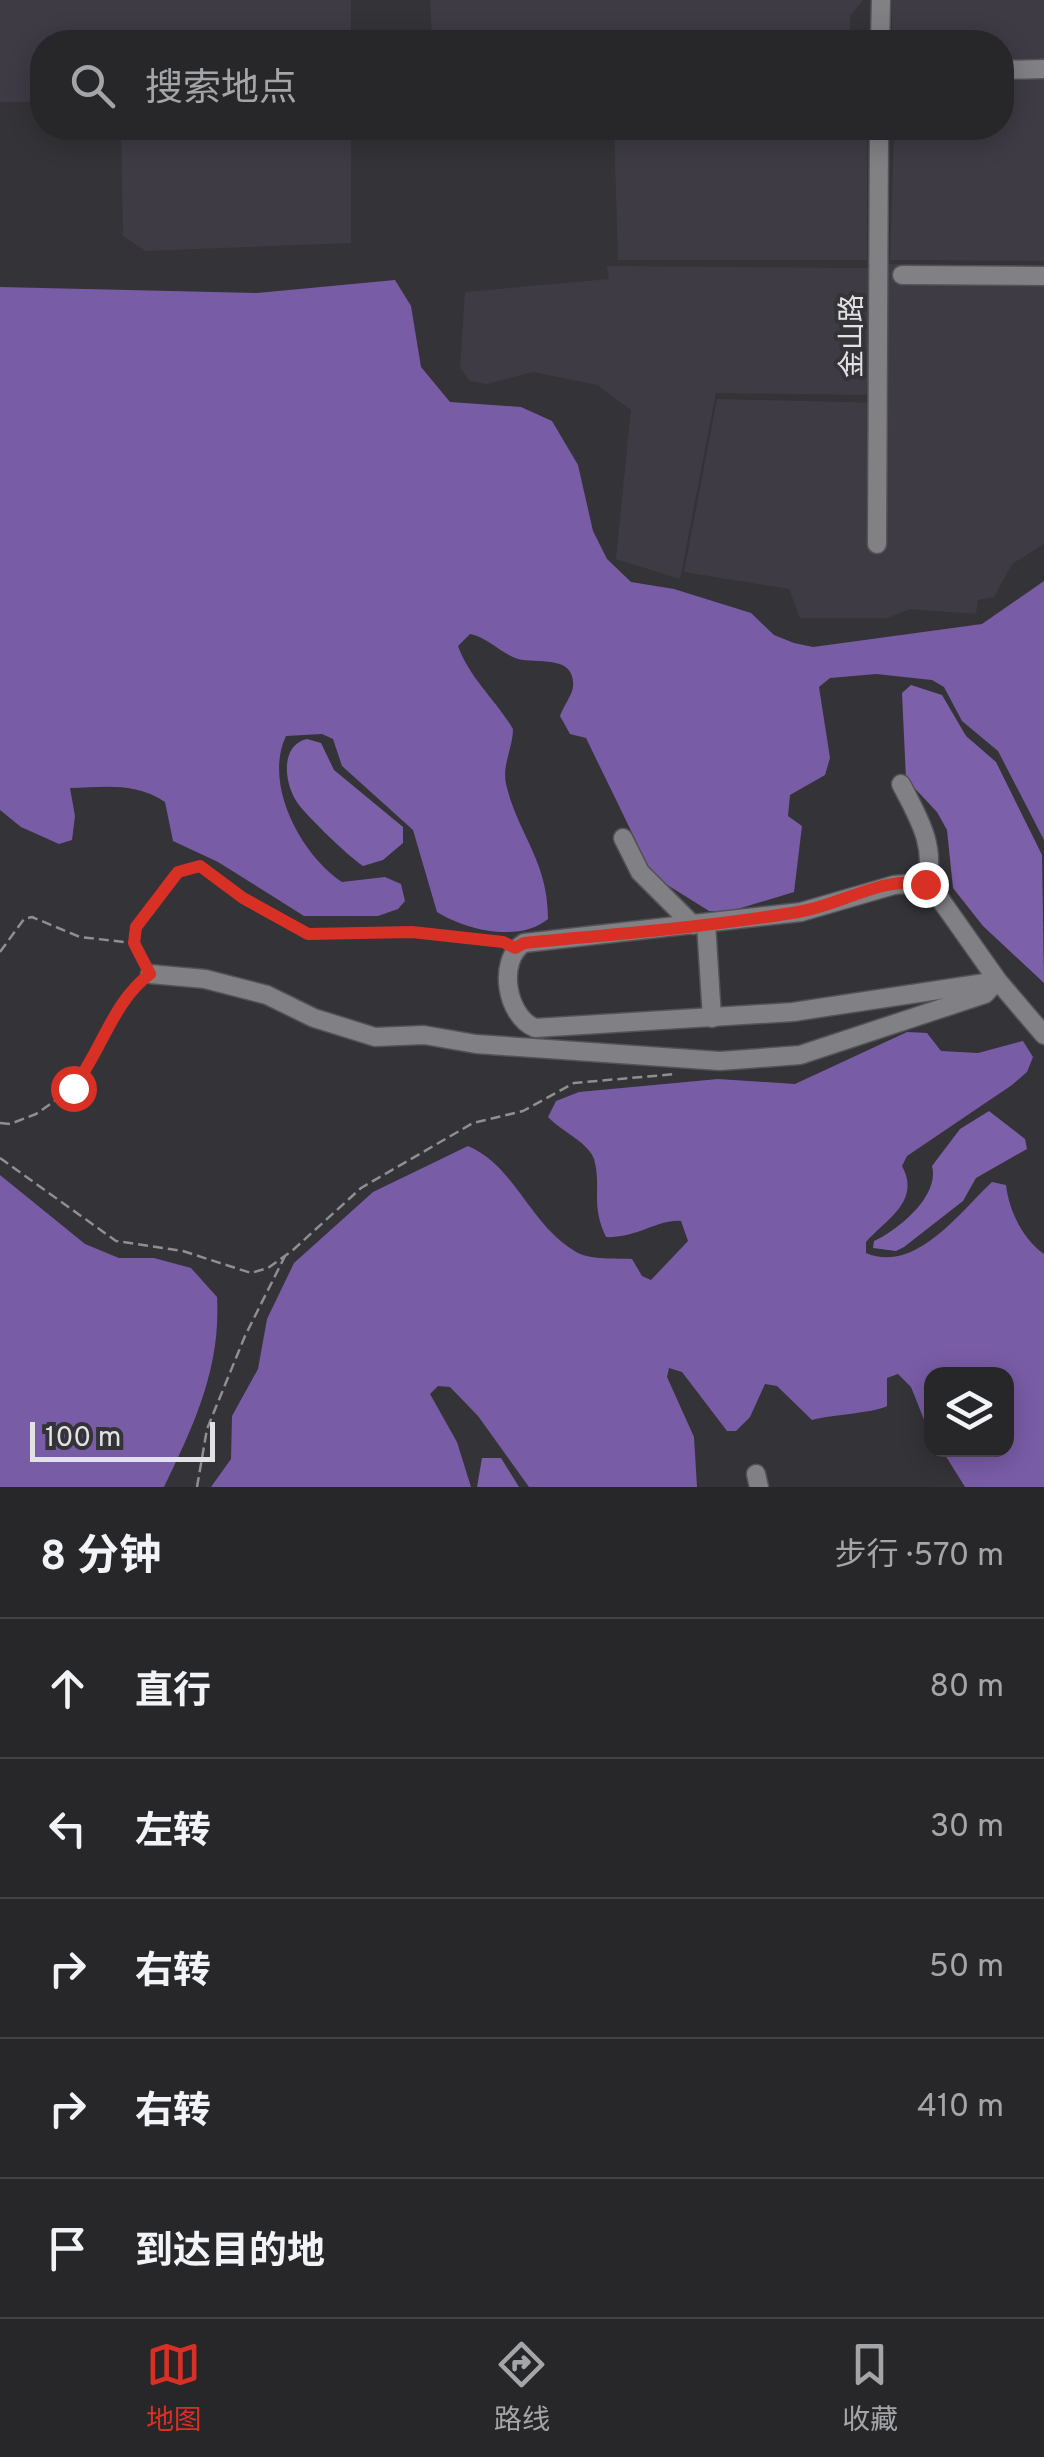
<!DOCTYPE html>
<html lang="zh">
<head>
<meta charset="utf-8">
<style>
  body { margin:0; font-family:Overpass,"Noto Sans SC",sans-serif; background:#333235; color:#f1f3f6 }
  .controls { position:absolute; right:30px; bottom:30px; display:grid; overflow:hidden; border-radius:20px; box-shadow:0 5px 25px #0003 }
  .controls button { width:90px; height:90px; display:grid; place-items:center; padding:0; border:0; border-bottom:2px solid #434346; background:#272629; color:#f1f3f6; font:50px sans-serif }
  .scale { position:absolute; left:30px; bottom:25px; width:185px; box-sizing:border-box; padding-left:10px; border:5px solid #e2e1e4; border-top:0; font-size:28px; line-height:35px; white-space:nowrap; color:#e2e1e4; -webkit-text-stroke:8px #343337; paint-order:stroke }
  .stop { position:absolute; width:30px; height:30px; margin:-22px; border:8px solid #d93025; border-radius:50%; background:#fff }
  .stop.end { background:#d93025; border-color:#fff; box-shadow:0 2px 10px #0008 }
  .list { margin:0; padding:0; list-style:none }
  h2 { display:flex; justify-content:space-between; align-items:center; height:130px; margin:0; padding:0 40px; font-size:42px }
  h2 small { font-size:32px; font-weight:400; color:#a4a5a8 }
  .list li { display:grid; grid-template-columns:65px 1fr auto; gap:30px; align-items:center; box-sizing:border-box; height:140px; padding:0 40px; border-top:2px solid #434346 }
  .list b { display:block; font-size:38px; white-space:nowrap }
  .list em { font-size:32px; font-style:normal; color:#a4a5a8 }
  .icon { flex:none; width:55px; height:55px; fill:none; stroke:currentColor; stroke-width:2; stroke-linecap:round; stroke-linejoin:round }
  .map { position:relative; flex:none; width:1044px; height:1487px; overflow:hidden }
  .search { position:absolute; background:#272629; box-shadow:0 5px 25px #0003; left:30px; right:30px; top:30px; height:110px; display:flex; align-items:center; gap:25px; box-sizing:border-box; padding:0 35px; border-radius:40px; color:#a4a5a8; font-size:38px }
  .sheet { height:830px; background:#272629 }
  nav { display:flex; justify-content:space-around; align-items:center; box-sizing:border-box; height:140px; border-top:2px solid #434346; background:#272629; font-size:28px; color:#a4a5a8 }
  nav a { display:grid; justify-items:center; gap:5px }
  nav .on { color:#d93025 }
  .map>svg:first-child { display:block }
</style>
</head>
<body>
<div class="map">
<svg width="1044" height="1487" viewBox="0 0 1044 1487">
  <rect width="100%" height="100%" fill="#343337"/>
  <g fill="#3e3b45">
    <path d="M0,0h351v42h-309v60h-42z"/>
    <path d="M430,0h433l-13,16v26h-418z"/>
    <path d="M892,0h152v261l-154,-1 4,-132h108v-86h-110z"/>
    <path d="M121,128h230v115l-205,8 -23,-15z"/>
    <path d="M614,128h241l12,10v122h-249z"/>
    <path d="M888,264l156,2v278l-32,20 -18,33 -16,3 -2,14 -66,-5 -23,9h-87l-11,-29 -105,-17 33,-173 167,4z"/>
    <path d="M607,266l262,2 -1,127 -152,-2 -36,186 -64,-20 15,-149 -34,-25 -64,-13 -46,12 -17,-3 -10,-13 5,-76 144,-13z"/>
  </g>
  <g fill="#795ca6">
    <path d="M395,280l16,26 10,61 29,35 71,5 31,14 26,44 15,66 14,28 24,23 43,7 77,24 23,22 20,8 19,4 169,-23 62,-43v259l-46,-89 -36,-30 -18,-34 -12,-7 -56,-6 -46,4 -11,9 11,71 -5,17 -35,20 -2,21 14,10 -8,66 -63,19h-22l-56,-35 -67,-138 -16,-4 -10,-18c3,-9 12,-21 13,-29 3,-33 -36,-23 -55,-28 -18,-6 -29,-21 -48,-25l-12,12c12,33 38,54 55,83 0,19 -11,35 -7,55 12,51 42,76 42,135 -29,24 -82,11 -111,-7l-24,-82 -71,-64 -9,-27 -11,-5 -36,2c-23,48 15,119 56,146l43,-5 16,7 4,17 -7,8 -20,7h-74l-86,-54 -45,-21 -8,-39c-29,-20 -61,-15 -95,-14l5,28 -3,24 -13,4 -38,-17 -21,-17v-523l257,6z"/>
    <path d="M907,1032l20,1 14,18 37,2 45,-12 10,16 -6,15 -15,13 -105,71 -5,10c19,35 -15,53 -36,76v11c49,21 93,-40 126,-71l14,3c3,26 17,54 38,69v233h-79l-23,-37h64v-76h-74l-1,63 -20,-50 -13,-13 -11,4v28c-8,6 -57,9 -75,14l-35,-34 -12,-2 -15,33 -14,14h-9l-45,-59 -13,-4 -2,9 27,60 3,50h-168l-51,-71 -28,-29 -12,-1 -8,8 27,48 14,45h-260l20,-28 1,-43 26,-47 9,-50 27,-56 79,-71 95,-46c48,20 62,81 110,107 14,7 38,5 54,6l10,17 9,4 37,-39 -7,-20c-23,-2 -46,18 -75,16 -16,-34 -4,-49 -12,-78 -5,-16 -33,-28 -46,-42l8,-16 23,-9 139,-13 77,5z"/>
    <path d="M0,1175l85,69 34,14h35l37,10 26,29c4,71 -23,128 -53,190h-164z"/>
  </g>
  <g fill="#7d60aa">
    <path d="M911,685l31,10 24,41 30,26 46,93 2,128 -61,-57 -30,-38 -6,-58 -10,-18 -31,-33 -4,-86z"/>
    <path d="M307,739l14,4 13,27 69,57v16l-20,17 -20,6c-15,-10 -53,-47 -64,-61 -15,-19 -20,-60 8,-66z"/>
    <path d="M989,1111l36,28 2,10 -51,29 -13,23 -59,46 -8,4 -23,-3 1,-7c24,-11 66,-45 58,-75l28,-37z"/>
    <path d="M482,1458h19l18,29h-42z"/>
  </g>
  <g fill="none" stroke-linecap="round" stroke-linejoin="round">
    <defs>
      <g id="minor">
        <path d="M880,42l1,-42"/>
        <path d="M1002,70l42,-1"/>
        <path d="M902,275l142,1"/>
        <path d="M877,544l2,-416"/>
        <path d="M901,784c16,31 37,64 24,100"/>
        <path d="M623,838l17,34 53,53"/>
        <path d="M706,923l6,95"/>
        <path d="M150,974l55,5 62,16 47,23 61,19 49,-2 52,9 244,17 80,-6 185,-61 12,-13"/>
        <path d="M998,981l-205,31 -258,16c-29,-12 -38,-68 -11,-85l277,-31 93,-27 23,-2 16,6 65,92 46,54"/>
        <path d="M756,1474l3,13"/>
      </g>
    </defs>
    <use href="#minor" stroke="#535255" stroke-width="21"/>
    <g stroke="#8f8e91" stroke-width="2.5" stroke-dasharray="10 5" stroke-linecap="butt">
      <path d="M0,952l24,-33 8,-2 48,20 53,6"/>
      <path d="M141,959c-17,-40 22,-82 59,-94l43,33 65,36 104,-2 93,11"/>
      <path d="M0,1123l10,1 26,-10 37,-26 20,-25 44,-80"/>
      <path d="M0,1158l116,83 67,10 68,22 17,-5 25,-18 68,-62 112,-65 50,-12 51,-28 102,-9"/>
      <path d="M197,1487l10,-58 38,-93 40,-80"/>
    </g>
    <use href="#minor" stroke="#818085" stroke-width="18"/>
  </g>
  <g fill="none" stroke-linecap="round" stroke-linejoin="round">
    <path stroke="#d93025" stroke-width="12" d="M73,1088c28,-36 40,-87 77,-114l-16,-31 2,-16 42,-55 22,-6 43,32 65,36 104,-2 91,10 12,6 9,-5c91,-9 184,-16 274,-31 41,-6 86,-37 127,-28"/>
  </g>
  <g text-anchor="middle" stroke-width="8" stroke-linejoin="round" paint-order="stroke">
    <g font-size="28" fill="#e2e1e4" stroke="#343337">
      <text transform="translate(851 336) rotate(-90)" y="10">金山路</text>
    </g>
  </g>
</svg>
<div class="controls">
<button><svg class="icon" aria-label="layers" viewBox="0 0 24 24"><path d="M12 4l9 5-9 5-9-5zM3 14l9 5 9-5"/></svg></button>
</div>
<div class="scale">100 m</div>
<div class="stop" style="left:73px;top:1088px"></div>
<div class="stop end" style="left:925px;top:884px"></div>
<div class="search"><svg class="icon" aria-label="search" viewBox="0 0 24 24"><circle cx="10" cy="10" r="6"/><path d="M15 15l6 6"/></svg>搜索地点</div>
</div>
<section class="sheet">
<h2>8 分钟<small>步行 · 570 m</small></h2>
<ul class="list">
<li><svg class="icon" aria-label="ahead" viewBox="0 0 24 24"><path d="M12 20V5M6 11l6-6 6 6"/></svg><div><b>直行</b></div><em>80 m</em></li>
<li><svg class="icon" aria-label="left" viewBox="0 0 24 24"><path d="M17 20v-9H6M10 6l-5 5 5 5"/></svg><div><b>左转</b></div><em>30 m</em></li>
<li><svg class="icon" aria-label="right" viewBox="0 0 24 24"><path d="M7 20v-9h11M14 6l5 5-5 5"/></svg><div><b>右转</b></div><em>50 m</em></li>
<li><svg class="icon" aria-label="right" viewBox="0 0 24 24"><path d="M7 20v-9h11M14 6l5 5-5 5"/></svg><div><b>右转</b></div><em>410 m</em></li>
<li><svg class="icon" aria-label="arrive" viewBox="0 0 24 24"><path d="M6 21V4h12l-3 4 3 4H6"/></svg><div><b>到达目的地</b></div></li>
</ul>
</section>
<nav>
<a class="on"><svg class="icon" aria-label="map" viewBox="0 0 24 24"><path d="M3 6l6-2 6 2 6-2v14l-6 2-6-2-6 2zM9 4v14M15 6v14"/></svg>地图</a>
<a><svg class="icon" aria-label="directions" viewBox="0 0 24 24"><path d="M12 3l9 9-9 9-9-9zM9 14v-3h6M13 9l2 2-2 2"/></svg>路线</a>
<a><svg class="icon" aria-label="saved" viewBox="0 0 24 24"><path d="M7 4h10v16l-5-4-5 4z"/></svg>收藏</a>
</nav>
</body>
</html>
